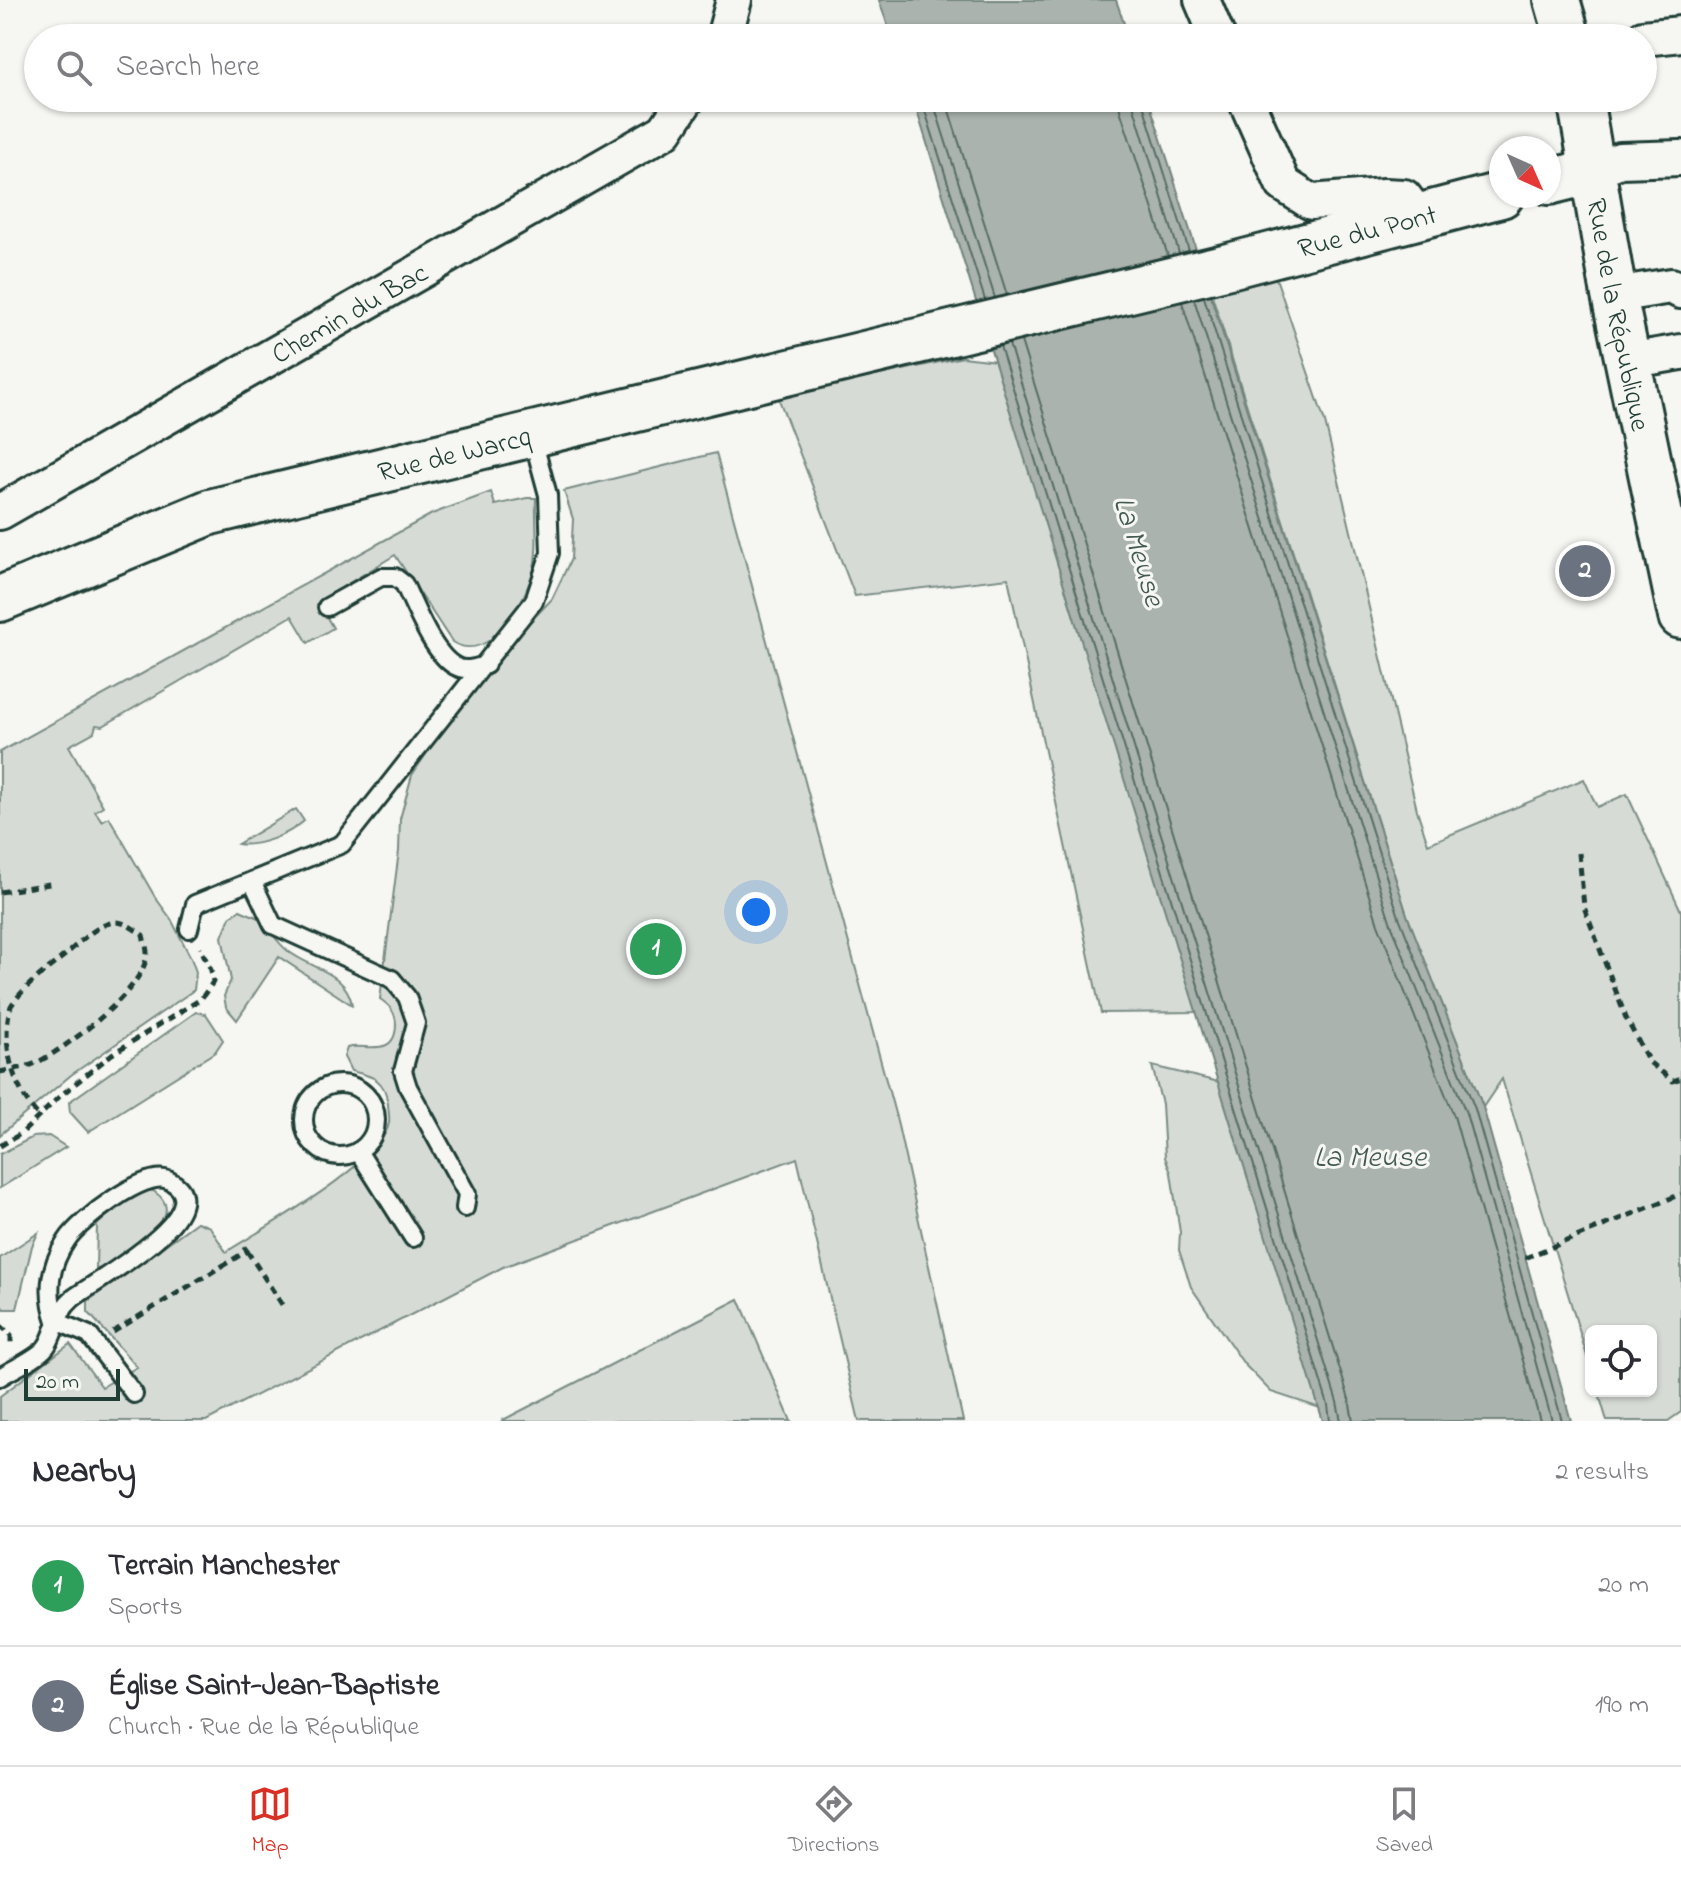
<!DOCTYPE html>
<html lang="en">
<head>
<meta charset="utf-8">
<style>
  body { margin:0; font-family:"Indie Flower",sans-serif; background:#f2f2f3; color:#2b2b33 }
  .controls { position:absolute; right:24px; bottom:24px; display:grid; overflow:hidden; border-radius:12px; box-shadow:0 2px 6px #0004 }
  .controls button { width:72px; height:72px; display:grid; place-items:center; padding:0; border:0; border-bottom:2px solid #e1e1e2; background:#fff; color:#2b2b33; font:40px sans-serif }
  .compass { position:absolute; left:1489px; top:136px; width:72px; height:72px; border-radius:50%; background:#fff; box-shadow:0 2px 6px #0004; rotate:135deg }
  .scale { position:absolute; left:24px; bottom:20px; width:96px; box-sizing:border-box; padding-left:8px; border:4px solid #1f3d34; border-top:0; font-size:22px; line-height:28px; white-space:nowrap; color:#1f3d34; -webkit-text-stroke:6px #f6f6f2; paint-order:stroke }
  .you { position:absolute; left:756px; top:912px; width:28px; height:28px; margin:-20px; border:6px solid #fff; border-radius:50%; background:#1a73e8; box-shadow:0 0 0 12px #1a73e833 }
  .badge { display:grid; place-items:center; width:52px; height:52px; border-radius:50%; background:#d93025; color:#fff; font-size:26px; font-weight:700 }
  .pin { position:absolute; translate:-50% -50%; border:4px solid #fff; box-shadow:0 2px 8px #0006 }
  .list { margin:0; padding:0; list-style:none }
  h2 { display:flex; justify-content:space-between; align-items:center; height:104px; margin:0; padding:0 32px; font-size:34px }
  h2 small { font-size:26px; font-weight:400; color:#7c7c81 }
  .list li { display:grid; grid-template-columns:52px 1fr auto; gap:24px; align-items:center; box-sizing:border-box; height:120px; padding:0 32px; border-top:2px solid #e1e1e2 }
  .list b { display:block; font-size:30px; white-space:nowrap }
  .list p { margin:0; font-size:26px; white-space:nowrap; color:#7c7c81 }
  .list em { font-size:26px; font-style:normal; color:#7c7c81 }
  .icon { flex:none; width:44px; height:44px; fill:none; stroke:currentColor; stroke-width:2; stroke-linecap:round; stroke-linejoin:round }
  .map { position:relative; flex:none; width:1681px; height:1421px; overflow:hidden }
  .search { position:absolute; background:#fff; box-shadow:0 2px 6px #0004; left:24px; right:24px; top:24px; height:88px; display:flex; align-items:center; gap:20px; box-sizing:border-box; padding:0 28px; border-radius:44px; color:#7c7c81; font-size:30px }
  .sheet { height:344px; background:#fff }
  nav { display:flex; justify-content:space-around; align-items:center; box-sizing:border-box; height:112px; border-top:2px solid #e1e1e2; background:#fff; font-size:22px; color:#7c7c81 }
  nav a { display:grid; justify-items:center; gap:4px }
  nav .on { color:#d93025 }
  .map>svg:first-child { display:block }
</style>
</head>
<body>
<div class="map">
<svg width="1681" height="1421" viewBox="0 0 1681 1421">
  <rect width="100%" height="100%" fill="#f6f6f2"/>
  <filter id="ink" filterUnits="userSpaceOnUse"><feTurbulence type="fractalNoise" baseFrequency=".0125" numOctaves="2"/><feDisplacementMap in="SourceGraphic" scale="16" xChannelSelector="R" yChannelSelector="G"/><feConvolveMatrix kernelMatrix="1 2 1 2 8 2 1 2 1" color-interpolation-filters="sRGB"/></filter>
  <g filter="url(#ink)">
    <g fill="#d6dbd6" stroke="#7a8c85" stroke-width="2">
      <path d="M1275,275l50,147 92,388 11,34 156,-65 13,28 30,-13 54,117v501l-13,9h-61l-9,-30h53v-60h-60v38l-89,-290 -19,28 -76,-192 -195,-620z"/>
      <path d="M963,357l33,4 204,651 -99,1 -93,-435 -153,18 -77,-199z"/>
      <path d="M716,453l181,668 66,300h-104l-62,-263 -294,109 -297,154h-206v-25l70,-52 32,43 35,-20 -49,-55v-11l109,-79 13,5 16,25c36,-23 156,-89 163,-129 1,-6 -1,-14 -1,-19 -3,-25 -15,-28 -37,-33l-7,-14 3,-9c15,-6 49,12 49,-24 0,-12 -7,-19 -16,-25l19,-148 1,-32 12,-44 41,-61 58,-72 41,-43 19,-40 2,-40 -9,-28z"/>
      <path d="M491,492l4,13 32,-7h9c-1,23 3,47 -2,70 -7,31 -43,98 -82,74l-57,-87 -77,47 15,26 -25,15 -16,-27 -189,110 -7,-1 -2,7 -25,14 34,60 -8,5 7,10 7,-4 46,80 16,22 20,39 5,14 -2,18 -123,85 -71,60v-383l432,-238z"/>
      <path d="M296,809l8,12c-16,14 -45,26 -66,23z"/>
      <path d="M240,910c6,3 13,5 18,8 11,9 18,24 30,33 23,18 59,21 64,54l-73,-48 -42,63 -11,-13 -2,-11 7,-16 -9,-43 8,-20z"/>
      <path d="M196,1012l10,2 17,26 -8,12 -127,80 -18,-20 -1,-10z"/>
      <path d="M1152,1066l67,16 101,326 -49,-16 -27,-28 -53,-77 -12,-37 1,-18 -9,-59 -6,-16 -3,-53z"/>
      <path d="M49,1136l17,11 -66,41v-34l33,-17z"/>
      <path d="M150,1189c16,9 21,20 10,36l-52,43 -12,1 1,-44 24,-22z"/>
      <path d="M38,1233l-6,13 -15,63h-13l-4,-5v-46z"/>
      <path d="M739,1299l52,122h-290z"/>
    </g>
    <g fill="#aab3ae" stroke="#72847d" stroke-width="2">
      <path d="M879,0h237l13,38h-237z"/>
      <path d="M913,98h235l259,817 76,192 88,314h-248z"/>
    </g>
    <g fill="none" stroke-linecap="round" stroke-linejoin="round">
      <g stroke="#576c65" stroke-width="2">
        <path d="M921,98l64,202"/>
        <path d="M932,98l63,200"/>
        <path d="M945,98l62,197"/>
        <path d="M1119,98l1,12 48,146"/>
        <path d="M1131,98l48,155"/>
        <path d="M1141,98l48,153"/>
        <path d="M1204,297l195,620 76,192 87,312"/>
        <path d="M1194,299l196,622 76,192 86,308"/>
        <path d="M1182,302l196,622 76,192 86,305"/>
        <path d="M1021,341l328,1058 4,22"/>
        <path d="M1009,344l328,1058 4,19"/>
        <path d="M1000,346l328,1059 2,16"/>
      </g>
      <defs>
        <g id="service">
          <path d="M327,607l54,-30h14l9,7c11,23 29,70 51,82 10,6 20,2 31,-1"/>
          <path d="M252,881l21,44 119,54 15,18 9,26 -13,48 5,16 59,107 -2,14"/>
          <path d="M189,929l6,-25 147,-60 192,-243 16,-48 -2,-58 -16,-59"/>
          <circle cx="340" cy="1120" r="36"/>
          <path d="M358,1151l55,87"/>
          <path d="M0,1377c11,-7 39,-20 46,-30 10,-13 9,-33 26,-48 18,-15 157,-90 96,-119 -22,-11 -89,41 -101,60 -18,26 -21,52 -11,81l33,14 45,59"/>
        </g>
        <g id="minor">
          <path d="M1202,0l16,38"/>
          <path d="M724,38l10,-38"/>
          <path d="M1643,38l38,-4"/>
          <path d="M1245,98l38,86 28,18 73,-6 20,1 15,20"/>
          <path d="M1593,171l27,-11 61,-2"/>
          <path d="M1614,295l57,-9 10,5"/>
          <path d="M1628,361l53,-9"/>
          <path id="s1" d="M0,512l665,-381 22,-33"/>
        </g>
        <g id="secondary">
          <path d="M1557,0l11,38"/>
          <path id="s2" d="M1580,98l34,197 67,321"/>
          <path d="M1549,182l44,-11"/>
          <path id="s3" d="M0,599l210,-87 1023,-247 268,-70"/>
        </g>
      </defs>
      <use href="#service" stroke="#1f3d34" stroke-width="22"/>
      <use href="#minor" stroke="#1f3d34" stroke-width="40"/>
      <use href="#secondary" stroke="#1f3d34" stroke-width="50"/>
      <g stroke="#1f3d34" stroke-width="5" stroke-dasharray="8 6" stroke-linecap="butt">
        <path d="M1579,853l5,54 42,111 23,44 24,19 8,-3"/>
        <path d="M0,892l55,-9"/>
        <path d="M0,1072c11,-3 26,-4 36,-9 31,-15 110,-74 111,-110 0,-6 -3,-12 -4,-18 -8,-5 -17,-13 -27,-13 -19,1 -38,22 -51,33 -18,15 -41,31 -54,51 -11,35 2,84 28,110"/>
        <path d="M0,1146l22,-13 38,-37 52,-42 89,-55 12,-17 -2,-12 -11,-23"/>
        <path d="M247,1251l38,58"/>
        <path d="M1525,1258l156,-64"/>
        <path d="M0,1325l11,10v8"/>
        <path d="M113,1332l134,-81 -6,-8"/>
      </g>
      <use href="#service" stroke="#f6f6f2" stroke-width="16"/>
      <use href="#minor" stroke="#f6f6f2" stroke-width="34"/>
      <use href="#secondary" stroke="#f6f6f2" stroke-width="44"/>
    </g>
  </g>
  <g text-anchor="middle" stroke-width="6" stroke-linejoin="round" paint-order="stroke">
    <g font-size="28" fill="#1f3d34" stroke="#f6f6f2">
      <text dy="10" stroke="none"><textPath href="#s3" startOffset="1418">Rue du Pont</textPath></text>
      <text dy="10" stroke="none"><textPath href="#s1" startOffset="402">Chemin du Bac</textPath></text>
      <text dy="10" stroke="none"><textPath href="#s2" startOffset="220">Rue de la République</textPath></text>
      <text dy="10" stroke="none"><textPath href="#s3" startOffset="478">Rue de Warcq</textPath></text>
    </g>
    <g font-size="30" font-style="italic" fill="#425a52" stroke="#f6f6f2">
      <text transform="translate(1140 551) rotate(73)" y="10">La Meuse</text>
      <text x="1370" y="1166">La Meuse</text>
    </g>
  </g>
</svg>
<div class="controls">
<button><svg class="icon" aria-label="locate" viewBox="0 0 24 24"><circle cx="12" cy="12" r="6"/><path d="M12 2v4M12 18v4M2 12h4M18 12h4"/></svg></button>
</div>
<svg class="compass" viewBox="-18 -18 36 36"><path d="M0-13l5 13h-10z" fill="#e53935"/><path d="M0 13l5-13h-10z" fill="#7c7c81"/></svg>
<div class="scale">20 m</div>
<div class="you"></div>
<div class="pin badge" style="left:656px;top:949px;background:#2e9e5b">1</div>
<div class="pin badge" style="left:1585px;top:571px;background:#6b7280">2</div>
<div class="search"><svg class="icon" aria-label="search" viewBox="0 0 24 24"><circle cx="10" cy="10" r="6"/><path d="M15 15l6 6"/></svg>Search here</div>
</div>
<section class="sheet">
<h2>Nearby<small>2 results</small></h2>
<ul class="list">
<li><span class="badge" style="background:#2e9e5b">1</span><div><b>Terrain Manchester</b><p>Sports</p></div><em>20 m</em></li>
<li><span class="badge" style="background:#6b7280">2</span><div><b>Église Saint-Jean-Baptiste</b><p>Church · Rue de la République</p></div><em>190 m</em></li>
</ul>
</section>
<nav>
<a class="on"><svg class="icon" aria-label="map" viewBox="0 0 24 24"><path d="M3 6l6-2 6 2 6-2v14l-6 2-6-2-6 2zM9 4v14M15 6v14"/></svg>Map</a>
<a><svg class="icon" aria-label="directions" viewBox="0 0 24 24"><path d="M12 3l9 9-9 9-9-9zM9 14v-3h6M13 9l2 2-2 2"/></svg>Directions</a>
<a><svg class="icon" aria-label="saved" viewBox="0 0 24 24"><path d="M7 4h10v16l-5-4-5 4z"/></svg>Saved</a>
</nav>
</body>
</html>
